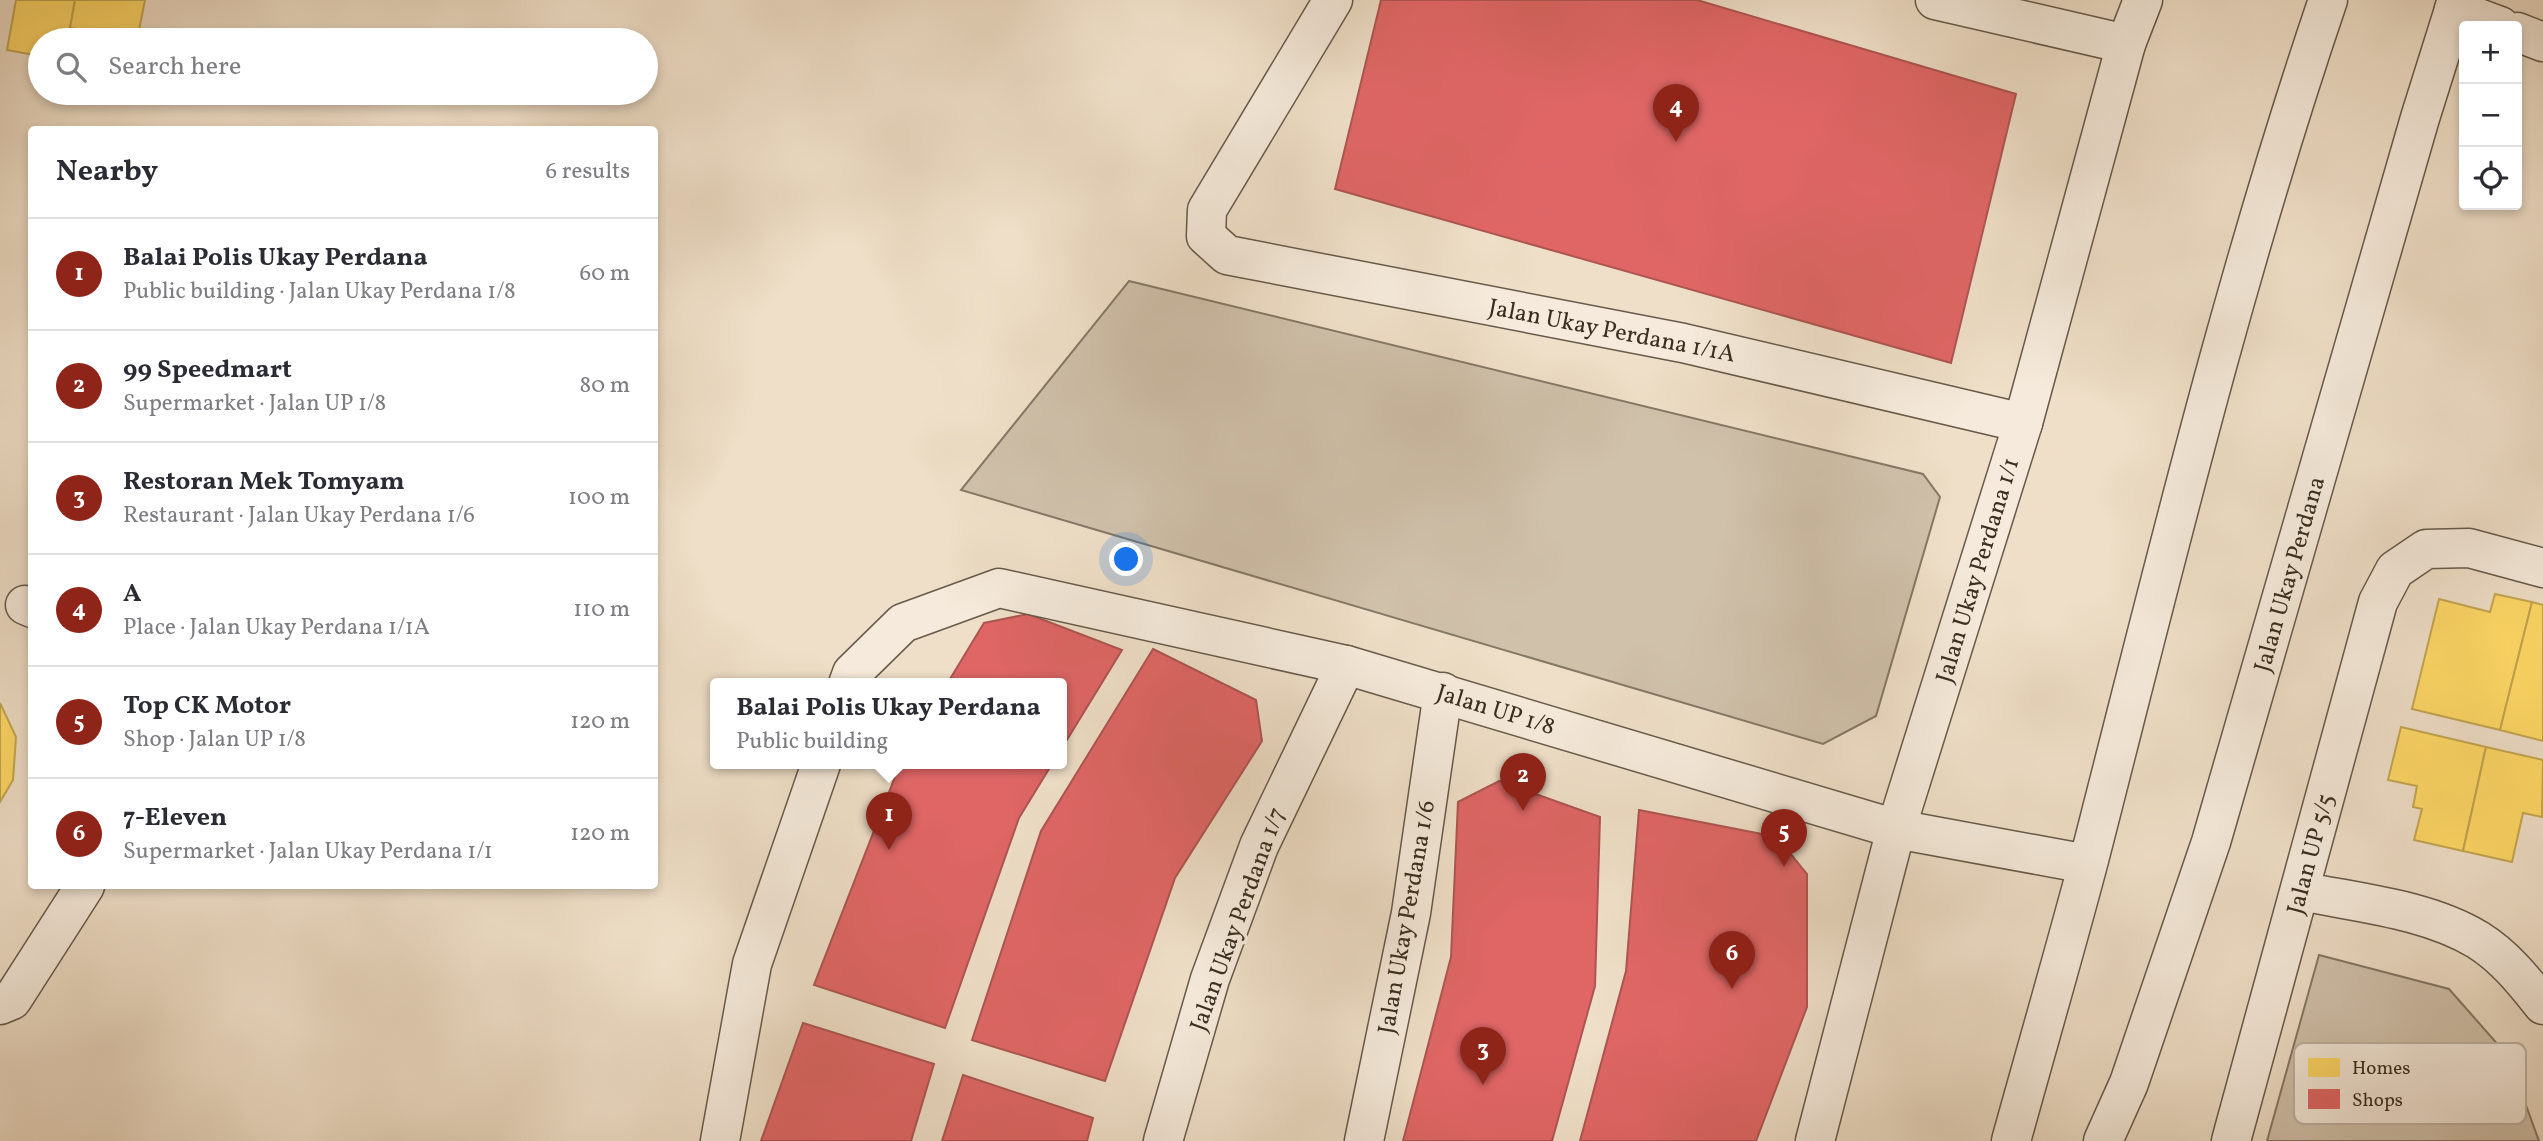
<!DOCTYPE html>
<html lang="en">
<head>
<meta charset="utf-8">
<style>
  body { margin:0; font-family:Vollkorn,serif; background:#f7f7f7; color:#2b2b33 }
  .controls { position:absolute; right:21px; top:21px; display:grid; overflow:hidden; border-radius:7px; box-shadow:0 4px 10px #0003 }
  .controls button { width:63px; height:63px; display:grid; place-items:center; padding:0; border:0; border-bottom:2px solid #e1e1e2; background:#fff; color:#2b2b33; font:35px sans-serif }
  .you { position:absolute; left:1127px; top:560px; width:24px; height:24px; margin:-18px; border:5px solid #fff; border-radius:50%; background:#1a73e8; box-shadow:0 0 0 10px #1a73e833 }
  .badge { display:grid; place-items:center; width:46px; height:46px; border-radius:50%; background:#8f2418; color:#fff; font-size:23px; font-weight:700 }
  .pin { position:absolute; translate:-50% -58px; filter:drop-shadow(0 2px 4px #0008) }
  .pin::after { content:''; position:absolute; top:37px; width:24px; height:21px; background:inherit; clip-path:polygon(0 0,100% 0,50% 100%) }
  .popup { position:absolute; left:710px; top:678px; width:357px; height:91px; box-sizing:border-box; display:grid; place-content:center; border-radius:7px; background:#fff; filter:drop-shadow(0 2px 5px #0005); font-size:23px; white-space:nowrap; color:#7c7c81 }
  .popup b { font-size:26px; color:#2b2b33 }
  .popup::after { content:''; position:absolute; left:50%; top:100%; margin-left:-14px; border:14px solid transparent; border-top-color:#fff }
  .list { margin:0; padding:0; list-style:none }
  h2 { display:flex; justify-content:space-between; align-items:center; height:91px; margin:0; padding:0 28px; font-size:30px }
  h2 small { font-size:23px; font-weight:400; color:#7c7c81 }
  .list li { display:grid; grid-template-columns:46px 1fr auto; gap:21px; align-items:center; box-sizing:border-box; height:112px; padding:0 28px; border-top:2px solid #e1e1e2 }
  .list b { display:block; font-size:26px; white-space:nowrap }
  .list p { margin:0; font-size:23px; white-space:nowrap; color:#7c7c81 }
  .list em { font-size:23px; font-style:normal; color:#7c7c81 }
  .icon { flex:none; width:38px; height:38px; fill:none; stroke:currentColor; stroke-width:2; stroke-linecap:round; stroke-linejoin:round }
  .map { position:relative; flex:none; width:2543px; height:1141px; overflow:hidden }
  .search { position:absolute; background:#fff; box-shadow:0 4px 10px #0003; left:28px; top:28px; width:630px; height:77px; display:flex; align-items:center; gap:18px; box-sizing:border-box; padding:0 24px; border-radius:38px; color:#7c7c81; font-size:26px }
  .panel { position:absolute; background:#fff; box-shadow:0 4px 10px #0003; left:28px; top:126px; width:630px; height:763px; border-radius:7px }
  .map>svg:first-child { display:block }
</style>
</head>
<body>
<div class="map">
<svg width="2543" height="1141" viewBox="0 0 2543 1141">
  <rect width="100%" height="100%" fill="#efdfc8"/>
  <filter id="stains"><feTurbulence type="fractalNoise" baseFrequency=".00286" numOctaves="4"/><feColorMatrix values="0 0 0 0 .2 0 0 0 0 .09 0 0 0 0 .02 0 0 0 .5 -.17"/></filter>
  <radialGradient id="worn" r=".72"><stop offset=".6" stop-color="#630" stop-opacity="0"/><stop offset="1" stop-color="#630" stop-opacity=".3"/></radialGradient>
  <g fill="#d0c1ab" stroke="#847866" stroke-width="2">
    <path d="M1129,281l794,193 17,23 -64,219 -53,28 -862,-254z"/>
    <path d="M2319,955l130,34 59,67 31,85h-272z"/>
  </g>
  <g fill="#ffd966" stroke="#c4a651" stroke-width="2">
    <path d="M16,0h59l-7,40h-28v16l-33,-6z"/>
    <path d="M75,0h70l-8,40 -67,-12z"/>
    <path d="M2495,594l37,8 -32,128 -88,-21 27,-110 51,13z"/>
    <path d="M2532,602l11,3v136l-43,-11z"/>
    <path d="M0,703l16,34 -3,43 -13,22z"/>
    <path d="M2401,727l85,20 -23,104 -49,-11 8,-31 -9,-2 4,-21 -29,-6z"/>
    <path d="M2486,747l57,13 -1,57 -19,-4 -11,49 -49,-11z"/>
  </g>
  <g fill="#e06666" stroke="#ae5551" stroke-width="2">
    <path d="M1381,0h316l319,94 -65,269 -616,-174z"/>
    <path d="M1028,614l94,36 -60,98v-64h-115l37,-61z"/>
    <path d="M1153,649l103,51 6,41 -87,137 -70,203 -133,-41 69,-209z"/>
    <path d="M900,764h152l-33,54 -74,210 -131,-43z"/>
    <path d="M1499,781l101,36 -5,169 -43,155h-149l48,-184 7,-155z"/>
    <path d="M1639,810l138,27 30,37v133l-51,134h-176l46,-170z"/>
    <path d="M803,1023l131,41 -23,77h-150z"/>
    <path d="M963,1075l130,43 -6,23h-145z"/>
  </g>
  <g fill="none" stroke-linecap="round" stroke-linejoin="round">
    <defs>
      <g id="minor">
        <path d="M1333,0l-126,210 -1,26 21,19 456,88 340,80"/>
        <path d="M1935,0l191,44"/>
        <path d="M2454,9l46,17"/>
        <path d="M2517,32l26,10"/>
        <path d="M25,605l7,3"/>
        <path d="M848,684l4,-11 51,-50 96,-35 347,77 550,164 191,35"/>
        <path d="M2301,891c57,12 126,18 177,49 26,16 46,41 65,65"/>
        <path d="M0,1005l12,-5 73,-114"/>
        <path d="M720,1141l32,-177 69,-200"/>
        <path d="M1163,1141l47,-162 49,-133 87,-181"/>
        <path d="M1364,1141l47,-228 32,-221"/>
        <path d="M1815,1141l81,-312 127,-406 103,-379 17,-44"/>
        <path d="M2011,1141c26,-94 53,-187 78,-281 74,-288 143,-578 239,-860"/>
        <path d="M2103,1141l26,-58 82,-241 209,-724 37,-118"/>
        <path d="M2231,1141l147,-539 17,-32 31,-21 43,-1 74,20"/>
      </g>
    </defs>
    <use href="#minor" stroke="#665a4a" stroke-width="41"/>
    <use href="#minor" stroke="#f5eadb" stroke-width="38"/>
  </g>
  <g text-anchor="middle" stroke-width="7" stroke-linejoin="round" paint-order="stroke">
    <g font-size="24" fill="#392e20" stroke="#f5eadb">
      <text transform="translate(1612 330) rotate(11)" y="8">Jalan Ukay Perdana 1/1A</text>
      <text transform="translate(1977 570) rotate(-73)" y="8">Jalan Ukay Perdana 1/1</text>
      <text transform="translate(2289 574) rotate(-74)" y="8">Jalan Ukay Perdana</text>
      <text transform="translate(1496 709) rotate(17)" y="8">Jalan UP 1/8</text>
      <text transform="translate(2310 854) rotate(-75)" y="8">Jalan UP 5/5</text>
      <text transform="translate(1406 917) rotate(-80)" y="8">Jalan Ukay Perdana 1/6</text>
      <text transform="translate(1237 919) rotate(-70)" y="8">Jalan Ukay Perdana 1/7</text>
    </g>
  </g>
  <rect x="2294" y="1043" width="232" height="81" rx="10" fill="#f5eadb" stroke="#bdb2a3" stroke-width="2"/>
  <rect x="2308" y="1058" width="32" height="19" fill="#ffd966"/>
  <rect x="2308" y="1089" width="32" height="20" fill="#e06666"/>
  <g font-size="19" fill="#392e20">
    <text x="2352" y="1074">Homes</text>
    <text x="2352" y="1106">Shops</text>
  </g>
  <rect width="100%" height="100%" filter="url(#stains)"/>
  <rect width="100%" height="100%" fill="url(#worn)"/>
</svg>
<div class="controls">
<button>+</button>
<button>−</button>
<button><svg class="icon" aria-label="locate" viewBox="0 0 24 24"><circle cx="12" cy="12" r="6"/><path d="M12 2v4M12 18v4M2 12h4M18 12h4"/></svg></button>
</div>
<div class="you"></div>
<div class="pin badge" style="left:889px;top:850px">1</div>
<div class="popup"><b>Balai Polis Ukay Perdana</b>Public building</div>
<div class="pin badge" style="left:1523px;top:811px">2</div>
<div class="pin badge" style="left:1483px;top:1085px">3</div>
<div class="pin badge" style="left:1676px;top:142px">4</div>
<div class="pin badge" style="left:1784px;top:867px">5</div>
<div class="pin badge" style="left:1732px;top:989px">6</div>
<div class="search"><svg class="icon" aria-label="search" viewBox="0 0 24 24"><circle cx="10" cy="10" r="6"/><path d="M15 15l6 6"/></svg>Search here</div>
<section class="panel">
<h2>Nearby<small>6 results</small></h2>
<ul class="list">
<li><span class="badge">1</span><div><b>Balai Polis Ukay Perdana</b><p>Public building · Jalan Ukay Perdana 1/8</p></div><em>60 m</em></li>
<li><span class="badge">2</span><div><b>99 Speedmart</b><p>Supermarket · Jalan UP 1/8</p></div><em>80 m</em></li>
<li><span class="badge">3</span><div><b>Restoran Mek Tomyam</b><p>Restaurant · Jalan Ukay Perdana 1/6</p></div><em>100 m</em></li>
<li><span class="badge">4</span><div><b>A</b><p>Place · Jalan Ukay Perdana 1/1A</p></div><em>110 m</em></li>
<li><span class="badge">5</span><div><b>Top CK Motor</b><p>Shop · Jalan UP 1/8</p></div><em>120 m</em></li>
<li><span class="badge">6</span><div><b>7-Eleven</b><p>Supermarket · Jalan Ukay Perdana 1/1</p></div><em>120 m</em></li>
</ul>
</section>
</div>
</body>
</html>
